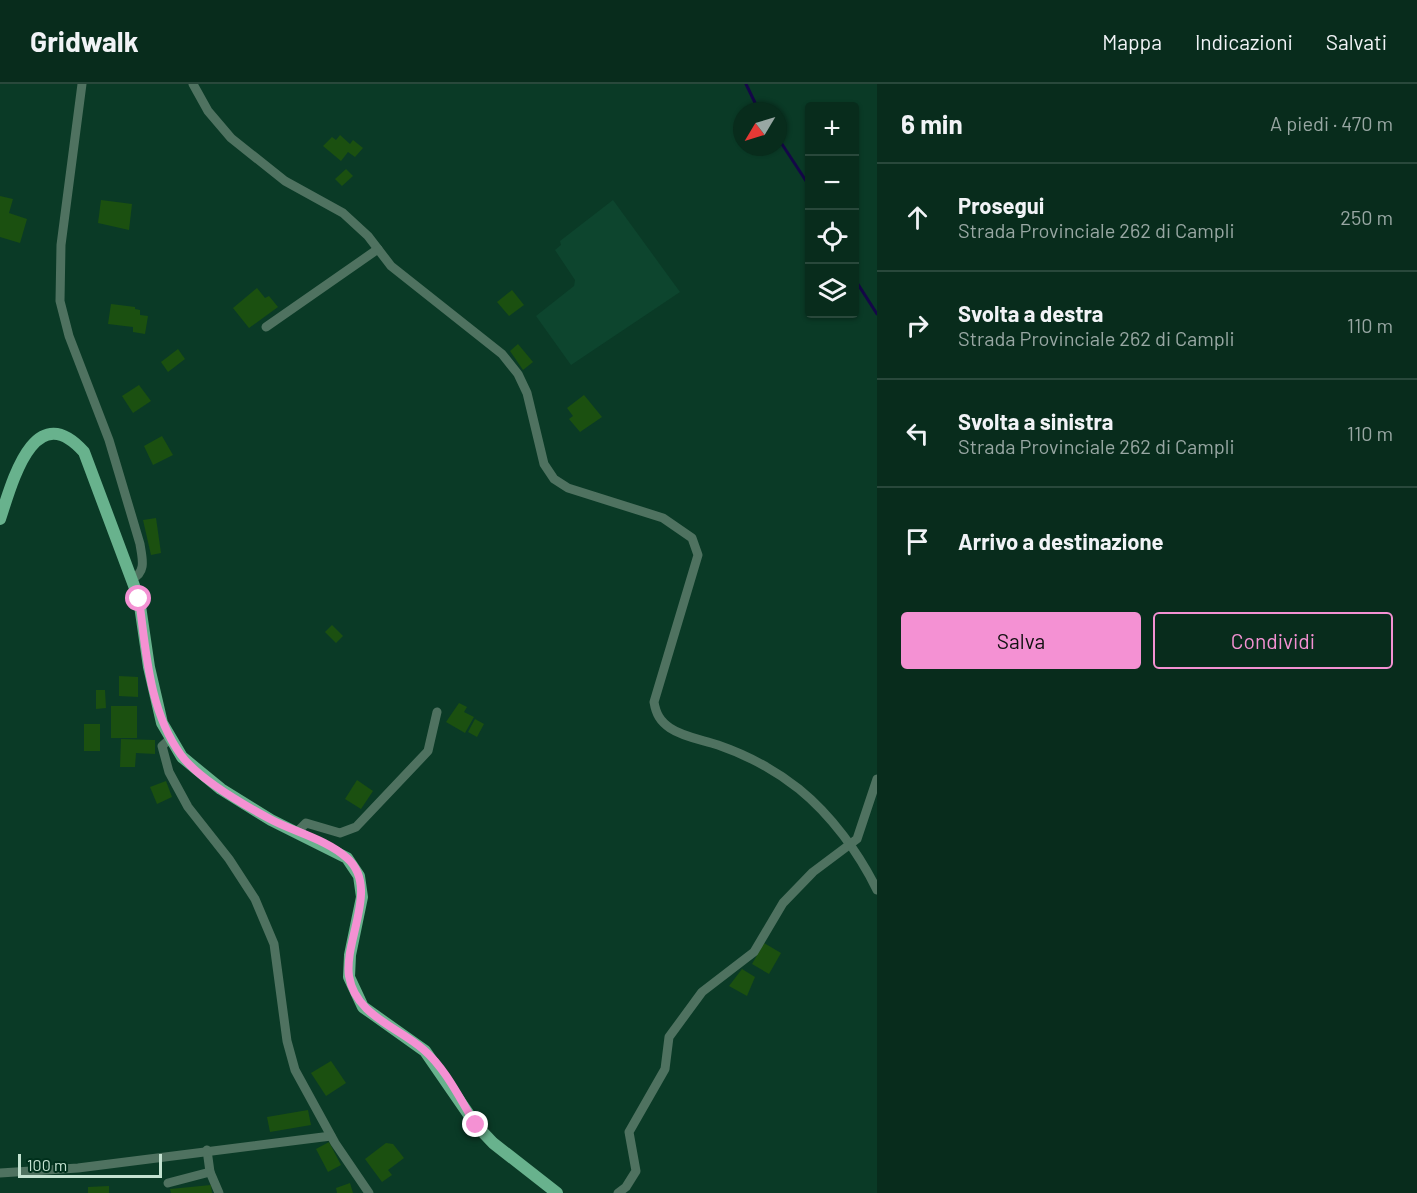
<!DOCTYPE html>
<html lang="it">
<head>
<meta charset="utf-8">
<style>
  body { margin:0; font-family:Barlow,sans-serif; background:#163829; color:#f1f3f6 }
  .controls { position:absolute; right:18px; top:18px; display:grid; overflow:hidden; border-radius:6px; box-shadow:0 2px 4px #0004 }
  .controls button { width:54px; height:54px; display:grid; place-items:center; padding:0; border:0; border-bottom:2px solid #29483b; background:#082c1c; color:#f1f3f6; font:30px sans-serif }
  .compass { position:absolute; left:733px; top:18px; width:54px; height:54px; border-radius:50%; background:#082c1c; box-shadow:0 2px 4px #0004; rotate:232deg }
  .scale { position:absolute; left:18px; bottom:15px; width:144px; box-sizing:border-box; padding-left:6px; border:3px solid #c4e2d1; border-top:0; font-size:16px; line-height:21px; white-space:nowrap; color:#c4e2d1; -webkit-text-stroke:4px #00301c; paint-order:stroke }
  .stop { position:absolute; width:18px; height:18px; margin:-14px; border:4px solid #f491d3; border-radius:50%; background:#fff }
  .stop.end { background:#f491d3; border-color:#fff; box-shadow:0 2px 6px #0008 }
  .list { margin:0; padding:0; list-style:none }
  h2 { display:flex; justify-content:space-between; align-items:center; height:78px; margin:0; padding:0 24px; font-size:26px }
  h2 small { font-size:20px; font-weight:400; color:#98a7a3 }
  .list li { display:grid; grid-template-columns:39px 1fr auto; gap:18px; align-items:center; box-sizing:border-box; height:108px; padding:0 24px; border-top:2px solid #29483b }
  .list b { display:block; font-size:22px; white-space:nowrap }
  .list p { margin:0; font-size:20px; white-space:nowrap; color:#98a7a3 }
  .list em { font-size:20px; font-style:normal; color:#98a7a3 }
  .actions { display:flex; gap:12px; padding:18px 24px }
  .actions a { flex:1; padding:14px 0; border:2px solid #f491d3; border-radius:6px; text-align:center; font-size:21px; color:#f491d3 }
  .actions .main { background:#f491d3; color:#111 }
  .icon { flex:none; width:33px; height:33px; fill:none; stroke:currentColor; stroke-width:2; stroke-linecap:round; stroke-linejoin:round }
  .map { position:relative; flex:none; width:877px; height:1109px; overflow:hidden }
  header { display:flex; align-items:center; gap:36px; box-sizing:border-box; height:84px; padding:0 30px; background:#082c1c; border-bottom:2px solid #29483b }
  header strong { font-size:28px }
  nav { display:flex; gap:33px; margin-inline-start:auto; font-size:21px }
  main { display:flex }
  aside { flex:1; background:#082c1c }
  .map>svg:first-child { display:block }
</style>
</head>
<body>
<header>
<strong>Gridwalk</strong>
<nav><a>Mappa</a><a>Indicazioni</a><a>Salvati</a></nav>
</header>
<main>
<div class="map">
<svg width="877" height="1109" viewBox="0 0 877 1109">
  <rect width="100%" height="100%" fill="#0a3a26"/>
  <path fill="#0d452e" d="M613,116l67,92 -109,73 -35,-49 38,-30 1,-6 -20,-30 6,-5 -1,-4z"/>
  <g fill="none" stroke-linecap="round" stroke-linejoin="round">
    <g stroke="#140748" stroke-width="3">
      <path d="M746,0l13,27"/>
      <path d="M778,54l32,49"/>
      <path d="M854,194l23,36"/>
    </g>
  </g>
  <g fill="#1b5010">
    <path d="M340,51l10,9 3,-4 10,8 -8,9 -7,-5 -7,9 -18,-15 9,-9 4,3z"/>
    <path d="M346,85l7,7 -11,10 -7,-7z"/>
    <path d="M0,112l13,3 -4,14 18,6 -7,24 -20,-6z"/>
    <path d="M101,116l31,4 -3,26 -31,-7z"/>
    <path d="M257,204l8,10 4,-2 9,11 -29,21 -16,-20z"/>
    <path d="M512,206l12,15 -15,11 -12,-14z"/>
    <path d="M111,220l24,3v2l5,1v5l8,1 -3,18 -12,-2v-5l-25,-3z"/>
    <path d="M518,260l15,18 -10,8 -13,-19z"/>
    <path d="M178,265l7,10 -17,13 -7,-10z"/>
    <path d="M139,301l12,16 -18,12 -11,-17z"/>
    <path d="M584,311l18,22 -22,15 -11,-13 4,-3 -6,-8z"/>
    <path d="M162,352l11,19 -20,10 -9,-19z"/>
    <path d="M156,434l5,35 -10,2 -8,-35z"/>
    <path d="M332,541l11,11 -7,7 -11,-11z"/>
    <path d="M119,592l19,1v20l-19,-1z"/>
    <path d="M96,606h9l1,18 -10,1z"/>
    <path d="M459,619l8,4 -3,5 10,5 -9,16 -19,-11z"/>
    <rect x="111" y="622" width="26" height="32"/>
    <path d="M475,635l9,5 -7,13 -9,-5z"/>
    <rect x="84" y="640" width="16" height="27"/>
    <path d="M121,655l34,1v14l-19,-1 -1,14h-15z"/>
    <path d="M357,696l16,11 -12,18 -16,-10z"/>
    <path d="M166,697l6,16 -15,7 -7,-17z"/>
    <path d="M764,859l17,10 -12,21 -17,-10z"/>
    <path d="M742,885l13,8 -8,19 -18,-10z"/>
    <path d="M331,977l15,22 -20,13 -15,-23z"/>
    <path d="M308,1026l3,15 -41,7 -3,-15z"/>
    <path d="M329,1058l12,23 -13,7 -12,-23z"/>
    <path d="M386,1059l7,1 11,14 -16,12 4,5 -10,7 -17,-23z"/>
    <path d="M350,1099l3,10h-16l-1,-5z"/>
    <path d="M211,1101l1,8h-41l-1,-4z"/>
    <path d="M109,1102v7h-21v-6z"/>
  </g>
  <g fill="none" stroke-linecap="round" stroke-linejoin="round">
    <g stroke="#4f7260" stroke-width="9">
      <path d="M82,0l-21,161 -1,56 9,35 40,104 31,104c2,14 7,28 -8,35"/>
      <path d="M193,0l15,27 23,27 54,43 58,32 25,23 23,30 111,88 16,20 9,19 17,71 10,15 14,9 95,30 29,20 6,17 -44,147c2,12 6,19 16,26 13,9 33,12 48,17 29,10 57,25 81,44 32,26 60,64 78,101"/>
      <path d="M266,243l112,-78"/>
      <path d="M171,654l-9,8 7,26 19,35 41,52 26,40 19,45 13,97 8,29 40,73 34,50"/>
      <path d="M297,748l9,-9 34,10 16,-6 72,-76 9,-39"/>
      <path d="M207,1066l3,22 9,21"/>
      <path d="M0,1089l78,-5 253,-32"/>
      <path d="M168,1099l42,-11"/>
      <path d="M618,1109l8,-6 10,-16 -7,-39 36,-63 4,-32 33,-45 52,-40 29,-49 30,-31 44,-33 20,-60"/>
    </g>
    <path stroke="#68b28d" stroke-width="12" d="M0,435c12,-36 34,-123 84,-67l55,147 10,68 13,56 20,34 39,32 50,31 76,38 12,18 3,21 -12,58 -1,22 14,30 62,44 51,74 17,18 64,50"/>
  </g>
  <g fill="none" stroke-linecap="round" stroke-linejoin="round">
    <path stroke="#f491d3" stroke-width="8" d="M139,515c7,52 10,112 42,156 17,23 63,50 89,64 24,13 56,20 77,39 33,29 -3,81 2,118 6,39 49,51 75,74 22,19 37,51 52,75"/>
  </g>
</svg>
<div class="controls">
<button>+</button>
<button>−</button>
<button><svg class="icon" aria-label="locate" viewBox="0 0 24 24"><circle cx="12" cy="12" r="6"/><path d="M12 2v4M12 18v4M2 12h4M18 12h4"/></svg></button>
<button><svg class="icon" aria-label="layers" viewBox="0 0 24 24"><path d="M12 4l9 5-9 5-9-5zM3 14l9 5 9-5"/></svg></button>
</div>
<svg class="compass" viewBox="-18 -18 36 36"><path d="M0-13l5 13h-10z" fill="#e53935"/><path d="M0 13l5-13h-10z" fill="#98a7a3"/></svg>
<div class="scale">100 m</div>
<div class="stop" style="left:139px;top:515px"></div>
<div class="stop end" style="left:476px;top:1041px"></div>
</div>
<aside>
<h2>6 min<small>A piedi · 470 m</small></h2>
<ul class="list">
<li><svg class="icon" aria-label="ahead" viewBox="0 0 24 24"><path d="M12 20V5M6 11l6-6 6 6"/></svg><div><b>Prosegui</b><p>Strada Provinciale 262 di Campli</p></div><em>250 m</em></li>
<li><svg class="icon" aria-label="right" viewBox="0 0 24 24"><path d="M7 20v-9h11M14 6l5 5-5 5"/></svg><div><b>Svolta a destra</b><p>Strada Provinciale 262 di Campli</p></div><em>110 m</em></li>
<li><svg class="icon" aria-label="left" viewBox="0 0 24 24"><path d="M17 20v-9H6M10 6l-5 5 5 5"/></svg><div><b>Svolta a sinistra</b><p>Strada Provinciale 262 di Campli</p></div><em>110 m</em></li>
<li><svg class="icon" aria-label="arrive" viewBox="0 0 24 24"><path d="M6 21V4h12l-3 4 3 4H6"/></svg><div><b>Arrivo a destinazione</b></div></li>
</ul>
<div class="actions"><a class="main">Salva</a><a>Condividi</a></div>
</aside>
</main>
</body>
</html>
